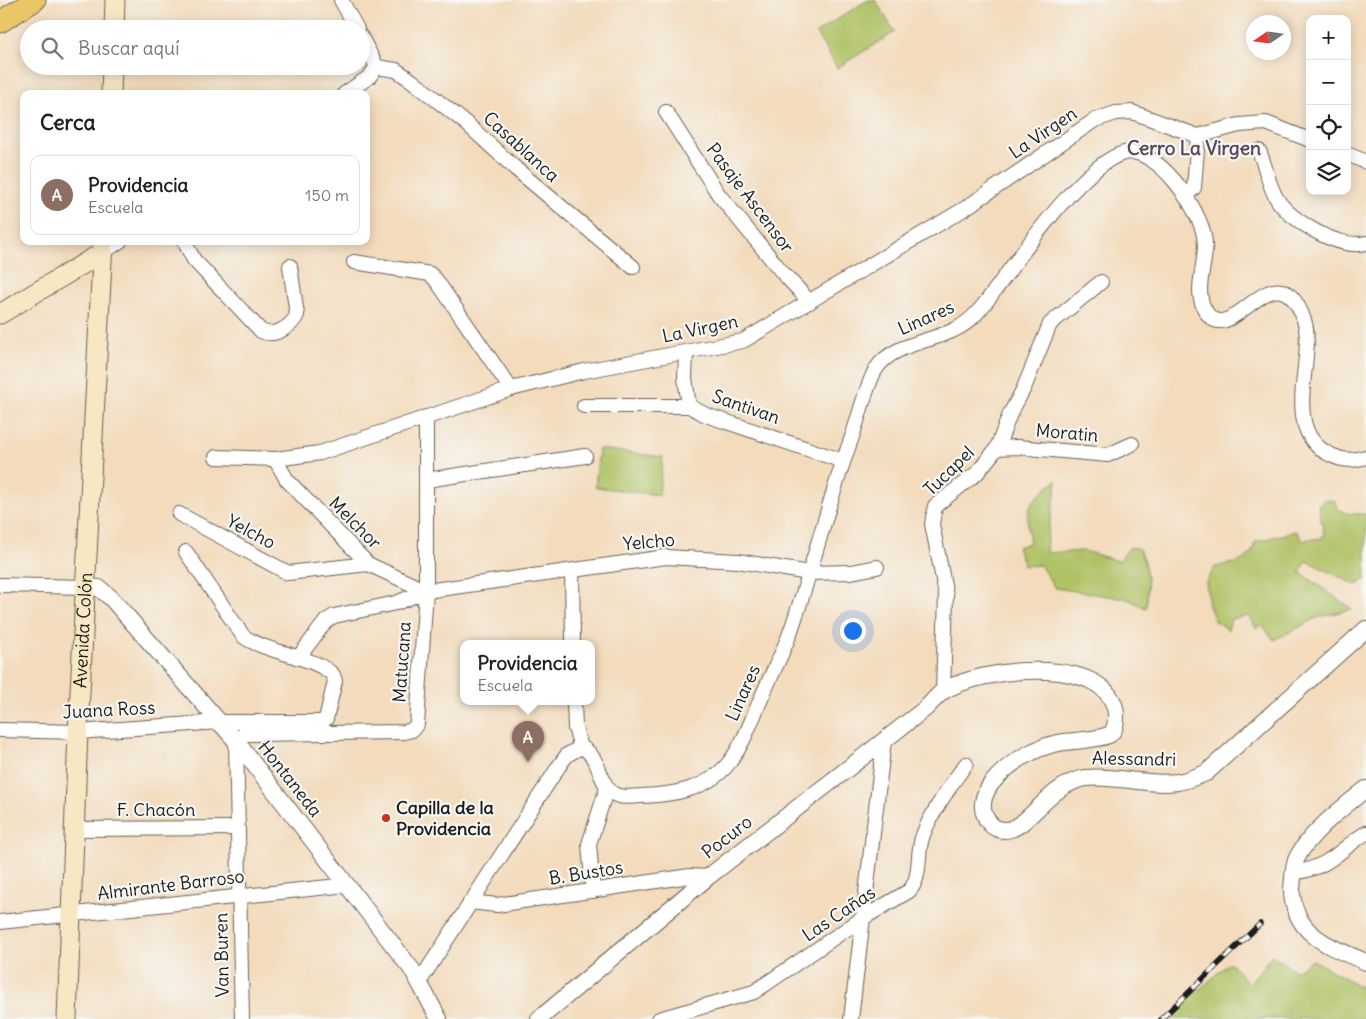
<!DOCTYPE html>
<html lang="es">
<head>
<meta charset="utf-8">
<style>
  body { margin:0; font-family:Delius,sans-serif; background:#f6f6f6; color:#222 }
  .controls { position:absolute; right:15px; top:15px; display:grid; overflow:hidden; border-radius:10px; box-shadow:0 2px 12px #0003 }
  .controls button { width:45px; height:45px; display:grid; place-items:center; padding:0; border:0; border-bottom:1px solid #e0e0e0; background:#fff; color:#222; font:25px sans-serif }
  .compass { position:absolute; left:1246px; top:15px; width:45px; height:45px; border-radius:50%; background:#fff; box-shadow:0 2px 12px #0003; rotate:257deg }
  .you { position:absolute; left:852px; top:630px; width:18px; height:18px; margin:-12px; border:4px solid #fff; border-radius:50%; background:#1a73e8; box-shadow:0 0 0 8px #1a73e833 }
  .badge { display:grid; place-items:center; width:32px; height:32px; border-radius:50%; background:#2563eb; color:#fff; font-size:16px; font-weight:700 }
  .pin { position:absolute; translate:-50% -41px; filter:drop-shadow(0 1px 2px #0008) }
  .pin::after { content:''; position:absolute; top:26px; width:18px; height:15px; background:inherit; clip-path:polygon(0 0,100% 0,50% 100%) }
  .popup { position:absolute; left:460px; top:640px; width:135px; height:65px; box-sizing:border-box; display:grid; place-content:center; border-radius:10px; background:#fff; filter:drop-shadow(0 1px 4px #0005); font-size:16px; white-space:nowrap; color:#767676 }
  .popup b { font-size:19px; color:#222 }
  .popup::after { content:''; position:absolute; left:50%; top:100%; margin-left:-10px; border:10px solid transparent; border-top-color:#fff }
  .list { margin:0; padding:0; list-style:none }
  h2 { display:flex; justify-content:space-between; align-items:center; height:65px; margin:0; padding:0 20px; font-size:21px }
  h2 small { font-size:16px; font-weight:400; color:#767676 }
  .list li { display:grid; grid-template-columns:32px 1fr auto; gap:15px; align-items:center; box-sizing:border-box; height:80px; margin:0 10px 10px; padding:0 10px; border:1px solid #e0e0e0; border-radius:10px }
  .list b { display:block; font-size:19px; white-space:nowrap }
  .list p { margin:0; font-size:16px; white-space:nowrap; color:#767676 }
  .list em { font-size:16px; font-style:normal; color:#767676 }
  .icon { flex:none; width:28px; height:28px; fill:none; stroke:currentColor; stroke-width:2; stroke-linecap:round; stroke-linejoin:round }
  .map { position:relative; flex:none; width:1366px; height:1019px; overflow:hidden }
  .search { position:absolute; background:#fff; box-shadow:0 2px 12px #0003; left:20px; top:20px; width:350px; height:55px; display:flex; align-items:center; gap:12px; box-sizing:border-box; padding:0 18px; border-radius:28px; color:#767676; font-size:19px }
  .panel { position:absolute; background:#fff; box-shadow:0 2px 12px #0003; left:20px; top:90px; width:350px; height:155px; border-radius:10px }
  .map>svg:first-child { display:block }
</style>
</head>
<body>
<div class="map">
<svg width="1366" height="1019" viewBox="0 0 1366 1019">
  <rect width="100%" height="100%" fill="#f6f6f2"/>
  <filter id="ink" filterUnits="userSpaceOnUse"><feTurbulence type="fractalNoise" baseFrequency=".02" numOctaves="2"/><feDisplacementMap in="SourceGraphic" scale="10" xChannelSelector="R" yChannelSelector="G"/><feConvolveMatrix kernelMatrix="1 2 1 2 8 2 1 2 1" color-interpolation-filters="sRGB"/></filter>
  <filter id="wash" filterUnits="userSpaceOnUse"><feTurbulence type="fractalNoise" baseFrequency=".0096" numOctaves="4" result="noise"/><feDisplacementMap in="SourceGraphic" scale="20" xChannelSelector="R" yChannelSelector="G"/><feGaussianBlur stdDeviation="1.12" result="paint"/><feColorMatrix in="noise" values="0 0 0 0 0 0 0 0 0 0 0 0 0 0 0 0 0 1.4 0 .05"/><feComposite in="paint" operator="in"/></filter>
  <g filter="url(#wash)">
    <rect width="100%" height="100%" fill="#f3dbbc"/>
    <g fill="#b0c266" stroke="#666f41">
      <path d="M868,0h7l20,32 -58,36 -21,-35z"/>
      <path d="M599,449l64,8 -4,38 -64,-8z"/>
      <path d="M1057,480c-2,25 -10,48 -11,73l38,-2 35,10 11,-14 9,2c9,17 10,41 7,59l-19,-9 -72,-11 -15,-23 -16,1 -7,-19 13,-4c-6,-37 -2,-40 27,-63z"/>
      <path d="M1325,499l10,2 3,9 12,4h16v65l-10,6 -49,-24 -7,11 52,37 -35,9 -43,22 -12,-15 -6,3 -8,-12 -17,3 -3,11 -13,-9 -6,-15 -3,-24 9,-15c19,-5 36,-3 40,-25l41,-11 6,9 20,-2 2,-6 -6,-27z"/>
      <path d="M1272,955l23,16 18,-11 53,30v29h-199l63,-57 19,22z"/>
    </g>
  </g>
  <g filter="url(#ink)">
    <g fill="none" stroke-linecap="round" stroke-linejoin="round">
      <defs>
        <g id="minor">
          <path d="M341,0l16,29"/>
          <path d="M361,37l16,30"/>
          <path d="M377,67l19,3 15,10 56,44 49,45 117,98"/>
          <path d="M344,94l25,-17 8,-10"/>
          <path d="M666,112l53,83 63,77 28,30"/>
          <path d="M1259,151c7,15 9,34 18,48 13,22 63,51 89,44"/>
          <path d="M1347,154l19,8"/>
          <path d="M1185,196l9,-8 4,-52"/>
          <path d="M184,241l10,19 67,71c13,7 30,-4 36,-16l-7,-49"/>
          <path d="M103,252l17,-11"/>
          <path d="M354,262l76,12 6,6 75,109"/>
          <path d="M686,353l-1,25 4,28 17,9 137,46"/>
          <path d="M584,406h105"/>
          <path d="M997,448l20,-1 91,8 24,-11"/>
          <path d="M216,457l59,2 45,-6 191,-64 73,-18 159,-30 221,-132 131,-89 21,-7 16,-1 66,24 41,-11 27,-2 44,17"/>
          <path d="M275,459l12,21 81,84 58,27"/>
          <path d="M426,480l159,-24"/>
          <path d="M179,514l109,59 80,-9"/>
          <path d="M572,571l1,72"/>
          <path d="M0,585l86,2"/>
          <path d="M298,658l28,-37 8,-5 62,-13 30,-12 240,-34 72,4 71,12 42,-1 26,-5"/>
          <path d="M943,692l3,-97 -14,-71 3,-18 42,-33 20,-25 13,-34 14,-26 26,-64 51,-42"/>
          <path d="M574,701l1,27 6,19"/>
          <path d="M0,730l78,2 142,-10h101l5,-3 9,-38 -2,-6c-18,-19 -67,-22 -90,-39l-57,-84"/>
          <path d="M581,747c22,10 17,44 38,49 7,2 15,0 22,0 31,-1 66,-6 87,-32 15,-18 23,-43 33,-65 9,-22 21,-44 29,-66 23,-65 38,-132 62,-196 6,-17 15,-54 24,-68 16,-25 54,-27 78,-39 18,-8 30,-25 41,-40 26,-35 88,-126 129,-137 33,-8 75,55 80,83 5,23 -11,51 0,72 25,51 71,-70 100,12 13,38 -26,111 27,135 12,6 22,6 35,2"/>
          <path d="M74,829l164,-1"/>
          <path d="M1293,873c38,-6 43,-21 73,-40"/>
          <path d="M593,891l-4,-47 18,-56"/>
          <path d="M470,902l27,3 193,-29 18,1"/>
          <path d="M0,922l347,-37"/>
          <path d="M420,981l139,-215 8,-11 14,-8"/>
          <path d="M242,1019l-6,-278 5,-5 7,-2 156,-2 8,-2 5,-6 9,-133v-174"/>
          <path d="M659,1019l95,-27 109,-74 46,-27c12,-12 8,-32 12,-49 4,-20 32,-61 45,-78"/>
          <path d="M851,1019l33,-278"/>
        </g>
        <g id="tertiary">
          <path d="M86,587l13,1 12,10 125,143 177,230 26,48"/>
          <path d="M1366,789c-21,17 -59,45 -70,71 -3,9 -3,20 -4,30 0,16 7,33 20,44 15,13 36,20 54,28"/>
          <path d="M539,1019l169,-142 218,-169c5,-5 10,-11 16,-16 35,-24 168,-40 174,22 0,8 0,16 -7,21 -14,5 -29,5 -45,7 -28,4 -55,20 -73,42 -7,10 -11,21 -6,32 4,9 11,14 20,14 23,0 44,-47 81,-52 30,-3 61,8 91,4 9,-1 19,-5 29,-9l160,-144"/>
        </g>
        <g id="secondary">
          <path d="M114,29l1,-29"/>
          <path d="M111,94l1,-28"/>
          <path d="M0,314l103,-62"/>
          <path id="s1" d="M67,1019l11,-287 25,-491"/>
        </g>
        <path id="primary" d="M0,22l35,-22"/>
      </defs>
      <use href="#minor" stroke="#675f54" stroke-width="16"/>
      <use href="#tertiary" stroke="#675f54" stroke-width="18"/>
      <use href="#secondary" stroke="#675f54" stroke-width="21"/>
      <use href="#primary" stroke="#675f54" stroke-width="23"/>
      <use href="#minor" stroke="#fff" stroke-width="14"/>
      <use href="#tertiary" stroke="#fff" stroke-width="16"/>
      <use href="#secondary" stroke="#f7e8c3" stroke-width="19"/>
      <use href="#primary" stroke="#eac669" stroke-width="21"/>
      <defs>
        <path id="rail" d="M1161,1019l99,-95"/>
      </defs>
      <use href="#rail" stroke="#1c1c1c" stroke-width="5.5"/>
      <use href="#rail" stroke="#f6f6f2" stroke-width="4" stroke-dasharray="11" stroke-linecap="butt"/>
    </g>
  </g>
  <circle fill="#c8321e" stroke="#f6f6f2" stroke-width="2" cx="386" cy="818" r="5"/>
  <g text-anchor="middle" stroke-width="4.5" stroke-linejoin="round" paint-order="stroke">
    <g font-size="18" fill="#1c1c1c" stroke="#f6f6f2">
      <text transform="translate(1043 133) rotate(-34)" y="6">La Virgen</text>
      <text transform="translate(521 147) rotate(42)" y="6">Casablanca</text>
      <text transform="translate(750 198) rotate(53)" y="6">Pasaje Ascensor</text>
      <text transform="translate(926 318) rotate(-24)" y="6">Linares</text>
      <text transform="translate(700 329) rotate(-12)" y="6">La Virgen</text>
      <text transform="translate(746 407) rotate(19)" y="6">Santivan</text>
      <text transform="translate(1067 433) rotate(5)" y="6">Moratin</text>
      <text transform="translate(949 471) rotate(-44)" y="6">Tucapel</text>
      <text transform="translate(355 523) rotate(45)" y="6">Melchor</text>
      <text transform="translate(251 532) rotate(28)" y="6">Yelcho</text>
      <text transform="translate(649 542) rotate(-5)" y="6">Yelcho</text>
      <text dy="6" stroke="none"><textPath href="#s1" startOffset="389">Avenida Colón</textPath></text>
      <text transform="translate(402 662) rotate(-86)" y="6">Matucana</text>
      <text transform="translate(743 693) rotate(-66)" y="6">Linares</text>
      <text transform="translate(109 710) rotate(-3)" y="6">Juana Ross</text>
      <text transform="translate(1134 759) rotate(1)" y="6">Alessandri</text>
      <text transform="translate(290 779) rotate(52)" y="6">Hontaneda</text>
      <text x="156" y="816">F. Chacón</text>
      <text transform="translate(727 837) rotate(-38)" y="6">Pocuro</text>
      <text transform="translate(586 873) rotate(-9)" y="6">B. Bustos</text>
      <text transform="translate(171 885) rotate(-7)" y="6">Almirante Barroso</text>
      <text transform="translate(839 914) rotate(-34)" y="6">Las Cañas</text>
      <text transform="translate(222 955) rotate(-91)" y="6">Van Buren</text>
    </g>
    <g font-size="18" font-weight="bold" fill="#1c1c1c" stroke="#f6f6f2" text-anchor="start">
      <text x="396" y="814">Capilla de la<tspan x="396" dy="21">Providencia</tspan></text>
    </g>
    <g font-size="19" font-weight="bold" fill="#58485d" stroke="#f6f6f2">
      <text x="1194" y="155">Cerro La Virgen</text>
    </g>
  </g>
</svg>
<div class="controls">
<button>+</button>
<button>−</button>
<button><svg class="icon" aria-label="locate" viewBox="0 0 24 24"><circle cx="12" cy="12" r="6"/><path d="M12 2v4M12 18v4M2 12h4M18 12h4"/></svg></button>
<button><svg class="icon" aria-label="layers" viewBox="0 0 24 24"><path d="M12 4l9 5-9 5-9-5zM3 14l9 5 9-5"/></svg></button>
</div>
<svg class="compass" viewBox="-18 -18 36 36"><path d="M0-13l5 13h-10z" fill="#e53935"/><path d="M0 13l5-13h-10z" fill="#767676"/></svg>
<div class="you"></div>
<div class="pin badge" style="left:528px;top:762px;background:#8d6e63">A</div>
<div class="popup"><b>Providencia</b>Escuela</div>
<div class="search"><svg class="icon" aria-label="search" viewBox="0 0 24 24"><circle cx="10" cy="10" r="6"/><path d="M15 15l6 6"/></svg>Buscar aquí</div>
<section class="panel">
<h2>Cerca<small></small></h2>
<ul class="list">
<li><span class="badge" style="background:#8d6e63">A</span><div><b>Providencia</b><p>Escuela</p></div><em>150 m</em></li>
</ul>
</section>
</div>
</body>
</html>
